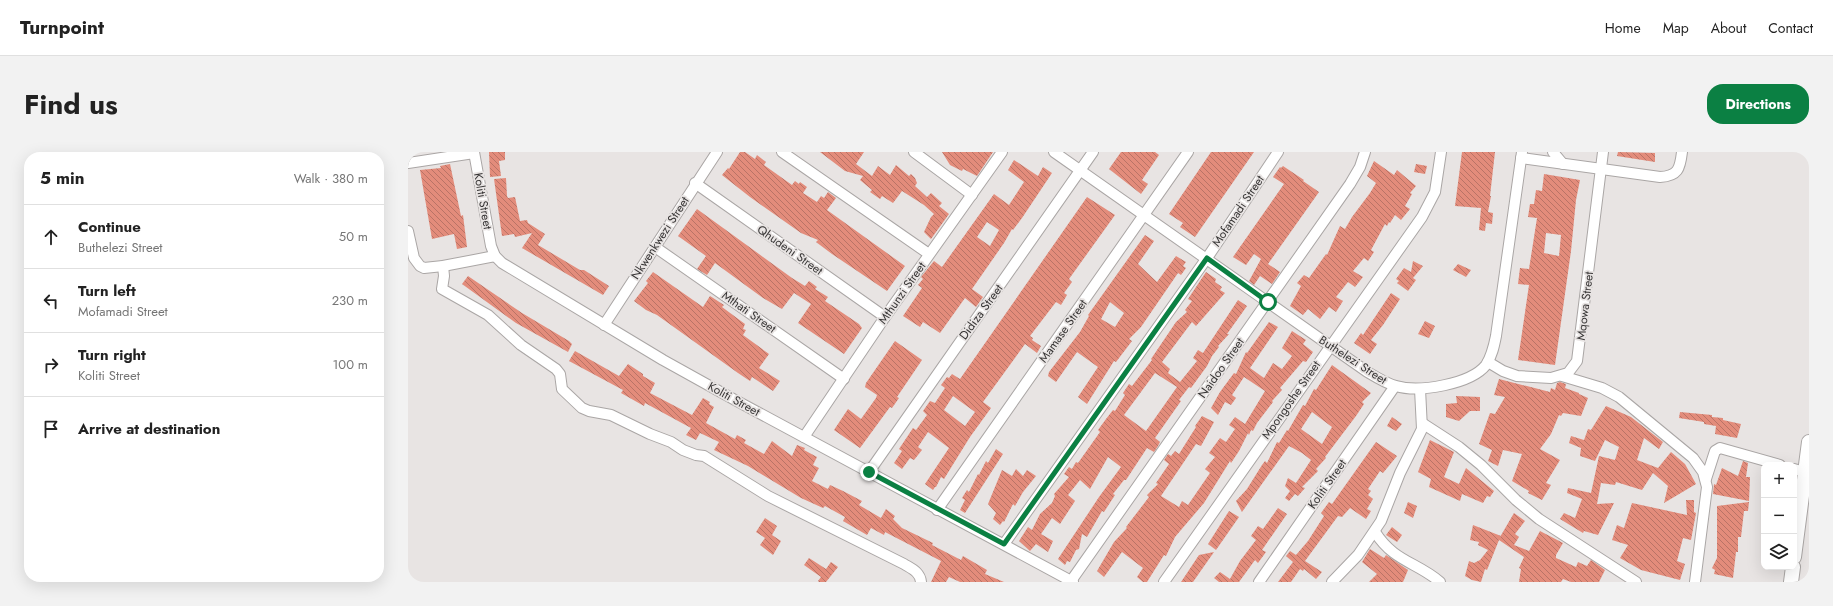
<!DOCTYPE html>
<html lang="en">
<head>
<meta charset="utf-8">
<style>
  body { margin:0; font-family:Jost,sans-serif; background:#f2f2f2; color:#222 }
  .controls { position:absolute; right:12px; bottom:12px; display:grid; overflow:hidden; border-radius:8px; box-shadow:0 4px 16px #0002 }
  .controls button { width:36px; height:36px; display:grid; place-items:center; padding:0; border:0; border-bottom:1px solid #e0e0e0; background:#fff; color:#222; font:20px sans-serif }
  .stop { position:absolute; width:12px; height:12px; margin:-9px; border:3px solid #0b8043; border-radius:50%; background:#fff }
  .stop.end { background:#0b8043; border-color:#fff; box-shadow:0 1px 4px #0008 }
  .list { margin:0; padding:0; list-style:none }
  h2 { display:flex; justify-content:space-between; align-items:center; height:52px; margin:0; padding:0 16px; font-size:17px }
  h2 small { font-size:13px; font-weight:400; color:#767676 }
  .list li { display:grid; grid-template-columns:26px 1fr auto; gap:12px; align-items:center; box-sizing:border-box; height:64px; padding:0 16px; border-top:1px solid #e0e0e0 }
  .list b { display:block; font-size:15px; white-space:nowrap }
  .list p { margin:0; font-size:13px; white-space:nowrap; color:#767676 }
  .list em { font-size:13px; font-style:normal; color:#767676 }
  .icon { flex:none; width:22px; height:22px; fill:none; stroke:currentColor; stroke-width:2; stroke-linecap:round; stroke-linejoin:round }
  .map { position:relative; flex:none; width:1401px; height:430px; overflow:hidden; border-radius:16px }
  header { display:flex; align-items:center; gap:24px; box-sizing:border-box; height:56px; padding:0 20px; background:#fff; border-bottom:1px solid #e0e0e0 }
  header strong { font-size:19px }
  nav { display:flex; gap:22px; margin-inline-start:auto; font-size:14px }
  .intro { display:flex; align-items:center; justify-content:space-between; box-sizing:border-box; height:96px; padding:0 24px }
  h1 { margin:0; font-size:28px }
  .button { padding:10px 18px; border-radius:16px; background:#0b8043; color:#fff; font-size:14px; font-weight:700 }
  main { display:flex; gap:24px; padding:0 24px }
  aside { flex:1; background:#fff; border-radius:16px; box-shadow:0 4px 16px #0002 }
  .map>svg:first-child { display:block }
</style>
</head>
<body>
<header>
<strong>Turnpoint</strong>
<nav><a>Home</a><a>Map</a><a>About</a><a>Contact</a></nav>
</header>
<div class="intro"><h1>Find us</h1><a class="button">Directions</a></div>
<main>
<aside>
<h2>5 min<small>Walk · 380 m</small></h2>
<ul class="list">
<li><svg class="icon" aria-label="ahead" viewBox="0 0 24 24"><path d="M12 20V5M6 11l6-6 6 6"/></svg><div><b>Continue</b><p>Buthelezi Street</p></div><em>50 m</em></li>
<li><svg class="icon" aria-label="left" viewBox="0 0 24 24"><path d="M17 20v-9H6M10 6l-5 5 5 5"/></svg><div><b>Turn left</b><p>Mofamadi Street</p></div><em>230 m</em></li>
<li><svg class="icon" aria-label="right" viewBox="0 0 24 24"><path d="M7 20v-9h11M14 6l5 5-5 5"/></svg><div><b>Turn right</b><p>Koliti Street</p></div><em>100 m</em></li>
<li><svg class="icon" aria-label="arrive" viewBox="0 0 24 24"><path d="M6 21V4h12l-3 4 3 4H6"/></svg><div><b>Arrive at destination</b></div></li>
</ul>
</aside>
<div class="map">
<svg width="1401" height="430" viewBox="0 0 1401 430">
  <defs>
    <pattern id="building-back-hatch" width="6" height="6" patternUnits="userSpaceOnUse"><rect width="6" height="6" fill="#e38c7b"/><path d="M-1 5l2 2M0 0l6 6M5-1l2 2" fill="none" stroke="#b97366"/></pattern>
  </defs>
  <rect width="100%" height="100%" fill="#e8e4e3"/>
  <g fill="url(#building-back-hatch)" fill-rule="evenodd">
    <path d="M81,0h16v8l-6,1 2,15 -11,1z"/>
    <path d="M332,0h5l10,7 2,-4 9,7 -2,3 28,20 3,-4 4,3 1,-2 7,5 -4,6 14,9 4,-6 3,2 4,-6 8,6 -9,12 78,56 -18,25 -55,-37 -16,-12 2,-2 -17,-7 -51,-36 -28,-22 6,-7 1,1z"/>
    <path d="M412,0h44l-8,12 16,12 6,-10 12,9 6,-10 13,11 2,-2 4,4 2,5 -2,3 12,11 4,-4 11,10 -3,3 10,8 -18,25 -7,-7 7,-15 3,-3 -10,-9 -22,-14 -9,12 -11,-7 -2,3 -10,-7 2,-2 -12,-10 3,-4 -18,-5z"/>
    <path d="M534,0h51l-16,24 -14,-7 -1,2 -12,-6z"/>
    <path d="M713,0h34l4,3 -17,25 6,4 -7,10 -32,-25z"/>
    <path d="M803,0h43l-59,85 -15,-10 3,-4 -14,-9z"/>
    <path d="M1054,0h33l-5,44h1l-3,16 5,1 -1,11 -6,-1 -1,8 -6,-1 2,-22 -26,-2z"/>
    <path d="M1210,0l37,1v9l-38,-6z"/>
    <path d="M606,8l24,16 5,-9 9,6 -30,45 -9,12 -1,-1 -8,14 -32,46 11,8 -7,10 -11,-9 -25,35 -17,-11 -3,5 -17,-11 19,-28 -4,-3 5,-6 -2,-2 13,-16 8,6 52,-73 15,11 15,-23 -16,-12zM579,70l12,8 -9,16 -13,-9z"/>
    <path d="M966,9l20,14 3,-5 19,16 -6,7 2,1 -7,12 5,3 -9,11 -6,-5 -5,8 -1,-1 -2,4 -2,-2 -14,26 3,2 -6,9 -4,-3 -11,13 10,6 -8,10 -7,-5 -12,15 7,4 -7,11 -7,-5 -9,12 -12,-10 -5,6 -13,-9 11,-20 -4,-3 7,-8 5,3 17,-24 1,1 13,-29 5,3 7,-12 18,-24 6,-10 -9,-7z"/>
    <path d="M42,12l11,52 2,-1 4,32 -10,2 -3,-15 -22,5 -12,-69 21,-2 -1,-2z"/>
    <path d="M1008,12l11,2 -2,8 -11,-2z"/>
    <path d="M875,14l21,14 -1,1 16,11 -51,72 12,8 -8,12 -12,-8 -6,9 -5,-4 12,-22 -7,-5 -8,11 -13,-8 51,-73 -11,-7 7,-10 1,1z"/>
    <path d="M1136,22l36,6 -4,20 -5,51 -16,114 -37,-5 11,-75 -11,-1 2,-16 9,1 8,-51 -9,-1 2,-13h4l2,-14 6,1zM1138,81l15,2 -2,21 -15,-3z"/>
    <path d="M98,26l1,18 1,2 7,-1 5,24 7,-1 1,3 17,11 -7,11 42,25h4l25,16 -6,9 -81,-47 10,-15 -17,4 -1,-3 -12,2 -8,-57z"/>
    <path d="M679,45l28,18 -46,64 3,3 -8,11 3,2 -6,10 -5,-3 -26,34 3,2 -1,2 9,6 -4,7 -12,-9 -42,58 8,6 -21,29 -26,42 -3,-2 -5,10h-1l-2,3 -8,-6 24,-36 -21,-16 -10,15 4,3 -8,10 -4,-2 -8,11 -8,-6 8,-12 -3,-2 14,-21 3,2 11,-15 -4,-4 7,-10 5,2 10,-15 -4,-3 6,-8 2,1 3,-4 8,5zM545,244l22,16 -10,14 -21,-16z"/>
    <path d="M289,57l95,69 13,8 4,-5 8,6 -2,2 13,8 -3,4 34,23 3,4 -18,26 -46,-31 13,-19 -17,-11 -12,16 -19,-11 -48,-35 -8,12 -10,-6 9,-13 -28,-20z"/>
    <path d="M737,83l9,6 -16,23 19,18 19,-26 10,6 -3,4 3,2 -5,7 -3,-2 -37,54 -12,12 3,2 -16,21 -2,-1 -27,43 -9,-7 20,-30 -21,-15 -21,30 -8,-6 1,-4 31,-40 9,-16 -1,-1zM702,150l14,11 -9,14 -14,-8z"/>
    <path d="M1005,109l10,5 -10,12 3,2 -8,11 -11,-8 2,-2 -3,-2 8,-11 7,4z"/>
    <path d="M1050,112l13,6 -5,7 -13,-7z"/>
    <path d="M245,120l50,35 7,-11 14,9 -2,2 23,17 -2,5 3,1 -3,5 26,19 -10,14 21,13 -7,10 -21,-14 -2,4 -12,-8 -81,-58 -11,-5 -12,-9 14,-18 -2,-2z"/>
    <path d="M798,120l10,7 -1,3 7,5 -2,3 5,3 -29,33 -4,-4 -30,40 8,7 -2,4 12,9 17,-21 -4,-3 5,-8 5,3 35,-53 9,6 -20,28h2l-11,12 1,1 -7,9 -5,10 -16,22 -2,-1 -10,13 2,1 -26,37 5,4 -2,4 -4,6 -7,-4 -21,32h-2l-11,14 2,1 -11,17 -2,-1 -15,26 -5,-3 -3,15 -3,1 -6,12 -3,-1 -2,4 -7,-6 41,-62 22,-30 -13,-10 -18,32 -10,-9 -12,15 7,6 -15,23 -8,-6 -11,16 12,7 -5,11 -12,-8 -6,7 -11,-10 9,-14 4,3 8,-16 12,-11 3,-7 -1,-2 15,-17 -5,-3 5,-7 3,2 4,-7 2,1 22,-31 -2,-2 8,-11 7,-9 2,1 10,-16 -2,-2 6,-9 3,2 20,-26 -1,-1 25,-37 11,-10 -2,-2 7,-9 -4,-2zM747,221l22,14 -31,44 -22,-16z"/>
    <path d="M60,124l54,37 47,28 3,3 -4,8 -52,-29 -54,-39z"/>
    <path d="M983,141l9,6 -17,26 -12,15 6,4 -7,10 -16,-11 7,-10 2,2z"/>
    <path d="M1017,169l10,5 -6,12 -11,-4z"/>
    <path d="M861,170l9,5 -28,41 14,10 9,-15 9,6 10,-13 -10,-8 10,-17 14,9 -3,4 10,8 -7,10 -3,-1 -23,27 2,2 -10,11 1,1 -16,21 -4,8 -2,-1 -2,5 -1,-2 -9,18 -8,12 -1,-2 -26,42 -29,34 -9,19 -2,-1 -17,27h-4l-6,-5 6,-9 -21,-16 -18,25 -7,-6 17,-29 13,-14 -1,-1 23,-30 -2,-2 11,-11 -2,-1 13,-19 -5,-4 4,-6 3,2 4,-5 4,3 17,-27 -1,-1 7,-10 12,6 -13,24 -5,-2 -35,52 18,11 3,-6 6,4 22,-32 -5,-4 10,-12 -6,-4 11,-15 6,4 9,-13 -6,-4 6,-8 10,7 20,-33 -21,-14 -12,18 4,3 -5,7 -6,-3 -7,13 -7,-7 9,-16 14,-19 2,1 10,-22 1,1z"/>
    <path d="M487,189l27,19 -25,37 2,1 -7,10 -2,-1 -30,41 -26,-18 14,-21 13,10 15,-21 1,-3 -12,-8 1,-4z"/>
    <path d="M167,199l44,25 9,-12 15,10v2l12,7 -5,10 42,22 11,-17 7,4 -1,2 5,3 -8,16 29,16 2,-4 9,5 -2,3 20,11 8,-13 20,15 5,-11 8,3 -1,2 13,7 -4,8 6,3 -7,13 16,8 2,-4 13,6 19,10 -3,4 22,13 5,-9 9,7 -2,3 9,9 31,15 -1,2 29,15 2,-4 24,14 -2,4 19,8h-44l-11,-5 -3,5h-15l10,-21 -56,-29 -1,3 -13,-7 -4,7 -24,-14 2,-4 -20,-11 -2,2 -22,-10 -53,-32 -34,-16 5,-8 -19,-9 -4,7 -10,-5 5,-7 -46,-25 -1,3 -23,-13 2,-3 -54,-29z"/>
    <path d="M924,213l39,28 -9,9 2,2 -8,12 -31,41 1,1 -10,11 2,2 -16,16 3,1 -7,8 -3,-2 -6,7 -4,-3 5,-7 -5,-5 3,-8 8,5 15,-23 -9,-7 -13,-7 -47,66 -6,-11 11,-12 15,-24 3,-4 2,2 10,-21 2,1 8,-13 1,1 15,-26 2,1 9,-17 2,1zM904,260l20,15 -10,17 -21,-15z"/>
    <path d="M1091,227l51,13 1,-4 4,2 2,-7 3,-1 6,2 -1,4 14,5v1l9,4 -7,18 -18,-3 -2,3 -2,-1 -8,19 -11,15 20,11 -14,23 5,2 -9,15 -14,-7 1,-2 -17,-10 10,-27 -19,-4 -5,16 -10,-5 4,-11 -13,-6 11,-31 5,1 10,-17 -11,-2z"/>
    <path d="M1048,244l24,1v14h-10l-11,10 -13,-4v-13l11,-1z"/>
    <path d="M1198,254l25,11 32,25 -4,7 -15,-11 -7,22 21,8 13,-16 14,12 11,20 -32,19 4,-17 -15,-13 -11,17 -26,-8 -1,3 -14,-2 -4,21 17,-1 -16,32 -14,-4 -1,2 -23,-14 4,-6 11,5 7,-19 -15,-6 1,-5 23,5 8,-37 16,4 4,-13 -14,-7 -10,21 -15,-5 1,-8 -12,-5 2,-7 13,4 4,-11 3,1z"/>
    <path d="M1272,260l32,3v2l11,1v2l18,4 -4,14 -22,-4 1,-8 -12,-2v-2l-25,-4z"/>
    <path d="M984,265l10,7 -6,7 -9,-5z"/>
    <path d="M1022,288l24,12 -10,25 15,7 7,-16 28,23 -4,6 -3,-1 -4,7 -21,-9 -2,7 -31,-14 2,-8 -13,-7z"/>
    <path d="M968,290l21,14 -14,17 -3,-2 -12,18 3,2 -3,4 5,4 -6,10 4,2 -5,8 -16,-11 -8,9 -4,-1 -33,45 17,11 -6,7 -12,-10 -1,2 -3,-2 -9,13h-13l15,-20 -7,-6 4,-5 6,4 12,-14 16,-25 -3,-3 8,-11 3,2z"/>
    <path d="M588,297l7,5 -38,59 -5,-3 5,-10 -3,-2 5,-8 2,2 9,-18 1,1 7,-14 2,2z"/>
    <path d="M1335,309l5,2 -2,14h4l-1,24 -36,-7 1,-10 2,1 6,-17 16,8z"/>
    <path d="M608,317l7,7 4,-6 9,6 -13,16 -8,14 -2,-2 -9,18 -1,-1 -3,4 -7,-6 3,-6 -8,-9 14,-34 10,6z"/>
    <path d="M1278,348h8v12l2,1 -5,27 -8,-2 -6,23 8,3 -5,16 -39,-10 -21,-12 8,-13 -16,-5 5,-15 7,3 8,-25 55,12z"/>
    <path d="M1000,350l9,4 -4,12 -9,-5z"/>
    <path d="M1341,350l-1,9h-4l-3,26h-3v15h-2l-3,26 -19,-4 1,-4 -3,-2 5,-10v-52z"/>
    <path d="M870,356l9,6 -25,36 4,2 -8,11 -3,-3 -16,22h-20l-5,-4 6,-6 10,7 10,-18 16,-21 -5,-4 7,-10 5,3z"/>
    <path d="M821,359l10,6 -23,33 -8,-6z"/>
    <path d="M1106,361l11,8 -10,13 4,3 -5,8 15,6 11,-20 23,12 -7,12v3l20,9 2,-5 9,4 4,-6 14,10 -6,12h-28l-8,-3 -2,3h-42l2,-13 -2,-1 5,-11 -25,-17 -12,30 -2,-1 -4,13 -9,-2 -7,-4 4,-15 5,2 6,-3 8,-10 -10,-5 1,-3 -9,-2 3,-15 28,11 -1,1z"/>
    <path d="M357,366l12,8 -5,9 9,6 -8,14 -13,-10 5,-7 -9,-6z"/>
    <path d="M984,375l10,8 -5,7 -11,-7z"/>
    <path d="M962,397l14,9 2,-3 22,15 -5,12h-34l8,-8 -15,-12z"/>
    <path d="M806,400l-21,30h-12l18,-27z"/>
    <path d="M401,406l17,11 5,-7 7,5 -12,15h-7l-1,-1 3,-4 -17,-12z"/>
  </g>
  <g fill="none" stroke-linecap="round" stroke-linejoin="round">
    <defs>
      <g id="minor">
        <path d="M66,0l17,94 4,10 7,7 161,97 72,40 338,182"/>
        <path d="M374,0l147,102"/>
        <path d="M506,0l58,43"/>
        <path d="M646,0l312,219c10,6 19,12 30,15 23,7 75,-2 90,-21 6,-9 8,-19 10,-29l26,-184"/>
        <path d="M1145,0l10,12"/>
        <path d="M1113,6l139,19c18,-1 20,-8 22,-25"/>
        <path d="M0,11l66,-10"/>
        <path d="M287,31l190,134"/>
        <path d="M0,79l6,27 6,8 4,2 19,-2 52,-10"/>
        <path d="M247,95l189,132"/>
        <path d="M35,114l1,10 -2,13 46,26 33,30 35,24 4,5 2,15 20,19 7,3 22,4 39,19 21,8 12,8 13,5 8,1 64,40 136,68c8,5 16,8 17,18"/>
        <path d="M196,173l113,-173"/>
        <path d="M1080,210l15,9 14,5 34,2 17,-5 9,-12 26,-209"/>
        <path d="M1154,224l40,12 17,9 74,61 10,14 4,15 -12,95"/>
        <path d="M1014,271l37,24 22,18 35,35 23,19 97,63"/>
        <path d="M396,285l81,-120 117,-165"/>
        <path d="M1386,317l11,3"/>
        <path d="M461,320l224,-320"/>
        <path d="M1298,327l9,-28 5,-3 60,17"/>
        <path d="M529,358l251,-358"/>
        <path d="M967,380c19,30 42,30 65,50"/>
        <path d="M596,392l203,-286 71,-106"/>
        <path d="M663,429l279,-397 10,-17 5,-15"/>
        <path d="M756,430l258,-365 13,-25 6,-40"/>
        <path d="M851,430l136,-196"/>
        <path d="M924,430l26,-27 23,-34 19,-48 22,-44 -2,-40"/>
      </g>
      <g id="secondary">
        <path d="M1386,405l15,-115"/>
        <path d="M1383,430l2,-15"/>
      </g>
    </defs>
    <use href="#minor" stroke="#aaa6a5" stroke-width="12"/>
    <use href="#secondary" stroke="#aaa6a5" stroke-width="16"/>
    <use href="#minor" stroke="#fff" stroke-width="10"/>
    <use href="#secondary" stroke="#fff" stroke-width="14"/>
  </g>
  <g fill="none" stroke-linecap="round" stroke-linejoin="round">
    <path stroke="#0b8043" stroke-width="5" d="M461,320l135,72 203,-286 61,44"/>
  </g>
  <g text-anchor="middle" stroke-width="3.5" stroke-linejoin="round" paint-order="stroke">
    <g font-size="12" fill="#373535" stroke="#e8e4e3">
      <text transform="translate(75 49) rotate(80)" y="4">Koliti Street</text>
      <text transform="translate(830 59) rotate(-56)" y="4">Mofamadi Street</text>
      <text transform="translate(252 86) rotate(-57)" y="4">Nkwenkwezi Street</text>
      <text transform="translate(382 98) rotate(35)" y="4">Qhudeni Street</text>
      <text transform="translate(494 141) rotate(-55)" y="4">Mthunzi Street</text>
      <text transform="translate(1177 154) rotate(-83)" y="4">Mqowa Street</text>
      <text transform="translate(341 160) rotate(35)" y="4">Mthati Street</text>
      <text transform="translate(573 160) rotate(-54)" y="4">Didiza Street</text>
      <text transform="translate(655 179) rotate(-55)" y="4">Mamase Street</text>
      <text transform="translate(945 208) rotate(33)" y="4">Buthelezi Street</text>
      <text transform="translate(813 216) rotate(-55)" y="4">Naidoo Street</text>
      <text transform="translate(326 247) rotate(29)" y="4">Koliti Street</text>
      <text transform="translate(883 248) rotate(-55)" y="4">Mpongoshe Street</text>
      <text transform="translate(919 332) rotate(-55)" y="4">Koliti Street</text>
    </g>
  </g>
</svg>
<div class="controls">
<button>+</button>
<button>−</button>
<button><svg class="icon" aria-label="layers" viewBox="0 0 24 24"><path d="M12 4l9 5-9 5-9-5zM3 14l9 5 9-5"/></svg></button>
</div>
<div class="stop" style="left:860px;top:150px"></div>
<div class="stop end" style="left:461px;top:320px"></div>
</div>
</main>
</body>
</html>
